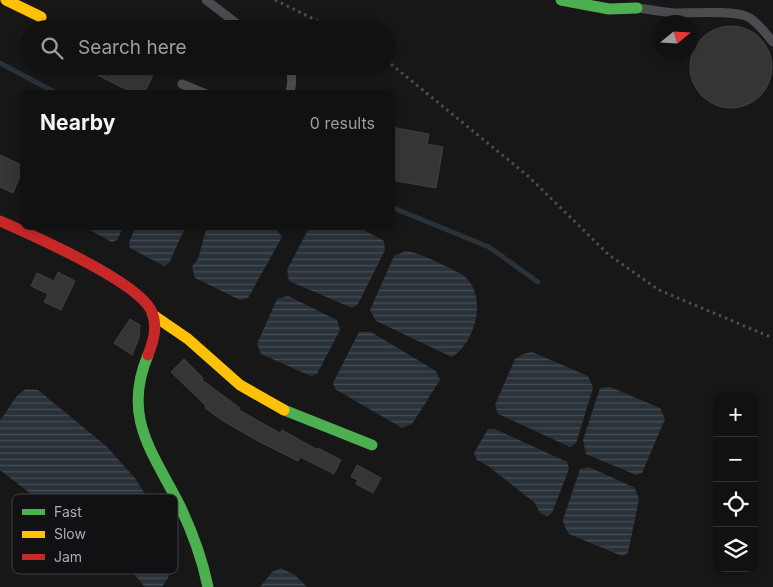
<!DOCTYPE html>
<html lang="en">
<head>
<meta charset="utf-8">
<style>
  body { margin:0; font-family:Inter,sans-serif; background:#1a1a1a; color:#f1f3f6 }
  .controls { position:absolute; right:15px; bottom:15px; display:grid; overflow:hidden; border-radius:10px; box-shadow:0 2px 8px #0003 }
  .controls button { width:45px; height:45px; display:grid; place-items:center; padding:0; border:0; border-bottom:1px solid #303131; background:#111; color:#f1f3f6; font:25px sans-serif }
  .compass { position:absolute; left:653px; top:15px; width:45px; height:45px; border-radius:50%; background:#111; box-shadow:0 2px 8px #0003; rotate:72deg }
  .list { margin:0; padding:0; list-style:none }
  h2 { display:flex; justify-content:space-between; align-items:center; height:65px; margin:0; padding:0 20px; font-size:21px }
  h2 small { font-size:16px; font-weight:400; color:#9c9d9f }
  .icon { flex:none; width:28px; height:28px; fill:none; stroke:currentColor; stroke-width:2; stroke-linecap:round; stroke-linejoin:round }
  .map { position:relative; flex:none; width:773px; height:587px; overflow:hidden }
  .search { position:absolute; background:#111; box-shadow:0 2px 8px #0003; left:20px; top:20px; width:375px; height:55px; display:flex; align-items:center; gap:12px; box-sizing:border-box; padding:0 18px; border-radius:28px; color:#9c9d9f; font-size:19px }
  .panel { position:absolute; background:#111; box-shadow:0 2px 8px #0003; left:20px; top:90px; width:375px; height:140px; border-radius:10px }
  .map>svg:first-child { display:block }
</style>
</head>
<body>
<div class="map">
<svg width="773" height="587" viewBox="0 0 773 587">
  <defs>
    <pattern id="water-rules" width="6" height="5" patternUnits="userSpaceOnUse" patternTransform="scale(1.25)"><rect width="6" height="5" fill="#2a3239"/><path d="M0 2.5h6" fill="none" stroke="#464d54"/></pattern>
  </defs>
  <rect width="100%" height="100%" fill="#171717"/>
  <g fill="url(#water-rules)">
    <path d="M82,226h42l-7,14 -5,2z"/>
    <path d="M136,226h50l-17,37 -5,3 -34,-18 -1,-6z"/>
    <path d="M207,226h64l6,4 5,7 -34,61 -8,2 -45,-22 -3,-11 6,-8z"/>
    <path d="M310,226h46l28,15 1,9 -27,54 -6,4 -63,-27 -2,-11z"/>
    <path d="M406,251c17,3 30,11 46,18 4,3 10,4 13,8 23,20 10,66 -13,80l-76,-36 -6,-11 24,-54z"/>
    <path d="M288,296l49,24 3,10 -23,44 -6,2 -50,-22 -4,-10 20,-45z"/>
    <path d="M359,332h12l65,39 4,9 -28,44 -10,4 -67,-39 -2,-6z"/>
    <path d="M532,352l56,24 5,12 -17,55 -6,4 -72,-33 -3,-9 20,-46 8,-5z"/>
    <path d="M610,387l50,21 5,11 -23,54 -6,2 -50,-21 -3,-14 17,-52z"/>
    <path d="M26,389l12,1 68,56 29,32 31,50 8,30 -6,20 -6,9h-17l-12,-14 -133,-103v-50c10,-11 13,-24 26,-31z"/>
    <path d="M488,429h7l72,33 2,7 -17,44 -5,3 -7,-3 -5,-10 -47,-37 -11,-6 -3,-7z"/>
    <path d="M589,467l46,21 4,11 -11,54 -6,3 -53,-22 -4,-7 -2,-7 17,-51z"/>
    <path d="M281,568l14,7 12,12h-47l12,-15z"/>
  </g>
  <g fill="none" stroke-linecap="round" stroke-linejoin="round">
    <g stroke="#2a3239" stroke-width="5">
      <path d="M0,63l58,31"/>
      <path d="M391,207l98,40 49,35"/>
    </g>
  </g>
  <g fill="#353536" stroke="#3f4043">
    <circle cx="731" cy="67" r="41"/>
    <path d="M80,66h77l-13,28h-9z"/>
    <path d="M391,127l38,7 -2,10 16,3 -7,41 -45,-8z"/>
    <path d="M0,155l24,11 -11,27 -13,-6z"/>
    <path d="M58,272l17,9 -14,29 -17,-8 4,-8 -17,-8 6,-13 17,8z"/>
    <path d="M130,319l10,6v2l-1,11 -7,17 -18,-12z"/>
    <path d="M184,359l19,19 -1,2 38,28 -1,2 41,23 2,-3 36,20v-2l23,12 -7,14 -34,-17 -2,4 -40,-20 -35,-20 -18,-13 1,-2 -35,-34z"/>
    <path d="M357,465l24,13 -8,15 -17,-9 2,-4 -7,-3z"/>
  </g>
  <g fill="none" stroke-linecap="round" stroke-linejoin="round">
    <g stroke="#4d4e52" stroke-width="3" stroke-dasharray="2.5 4" stroke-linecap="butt">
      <path d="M275,0l59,29"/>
      <path d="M386,60l142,116 81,79 50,35 114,48"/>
    </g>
    <g stroke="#4b4c50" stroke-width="9">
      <path d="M206,0l38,29"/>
      <path d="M639,8c12,2 24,4 35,5 18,0 60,-3 74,4 10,5 18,17 25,25"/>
      <path d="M182,84l24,10"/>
      <path d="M289,94c4,-10 4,-18 0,-28"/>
    </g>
    <g stroke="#4caf50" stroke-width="11">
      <path d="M561,0l48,9 28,-1"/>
      <path d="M148,355c-26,62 4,96 31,149 13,27 23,54 29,83"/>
      <path d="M284,410l88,35"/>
    </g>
    <g stroke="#ffc107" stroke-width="11">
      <path d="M6,0l35,17"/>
      <path d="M153,315l35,24 52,46 44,25"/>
    </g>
    <path stroke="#c62828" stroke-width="11" d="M0,221c34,15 135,59 151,89 7,15 3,30 -3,45"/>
  </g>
  <rect x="12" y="494" width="166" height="80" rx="8" fill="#111113" stroke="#3e4045" stroke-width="1"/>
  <rect x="22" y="509" width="23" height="6" fill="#4caf50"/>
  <rect x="22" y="531" width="23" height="7" fill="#ffc107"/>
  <rect x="22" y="554" width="23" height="6" fill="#c62828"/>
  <g font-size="14" fill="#a8adb8">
    <text x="54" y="517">Fast</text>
    <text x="54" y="539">Slow</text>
    <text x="54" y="562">Jam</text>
  </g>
</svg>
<div class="controls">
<button>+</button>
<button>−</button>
<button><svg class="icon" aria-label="locate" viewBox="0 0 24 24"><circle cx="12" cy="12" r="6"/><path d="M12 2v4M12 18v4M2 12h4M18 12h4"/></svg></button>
<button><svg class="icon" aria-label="layers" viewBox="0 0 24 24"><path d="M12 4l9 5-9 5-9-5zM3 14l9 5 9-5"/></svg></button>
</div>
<svg class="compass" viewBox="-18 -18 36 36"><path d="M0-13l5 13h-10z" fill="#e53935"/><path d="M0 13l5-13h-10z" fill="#9c9d9f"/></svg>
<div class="search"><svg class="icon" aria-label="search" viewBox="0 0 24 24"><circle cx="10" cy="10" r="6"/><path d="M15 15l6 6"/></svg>Search here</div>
<section class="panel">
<h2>Nearby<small>0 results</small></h2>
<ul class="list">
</ul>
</section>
</div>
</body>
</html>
